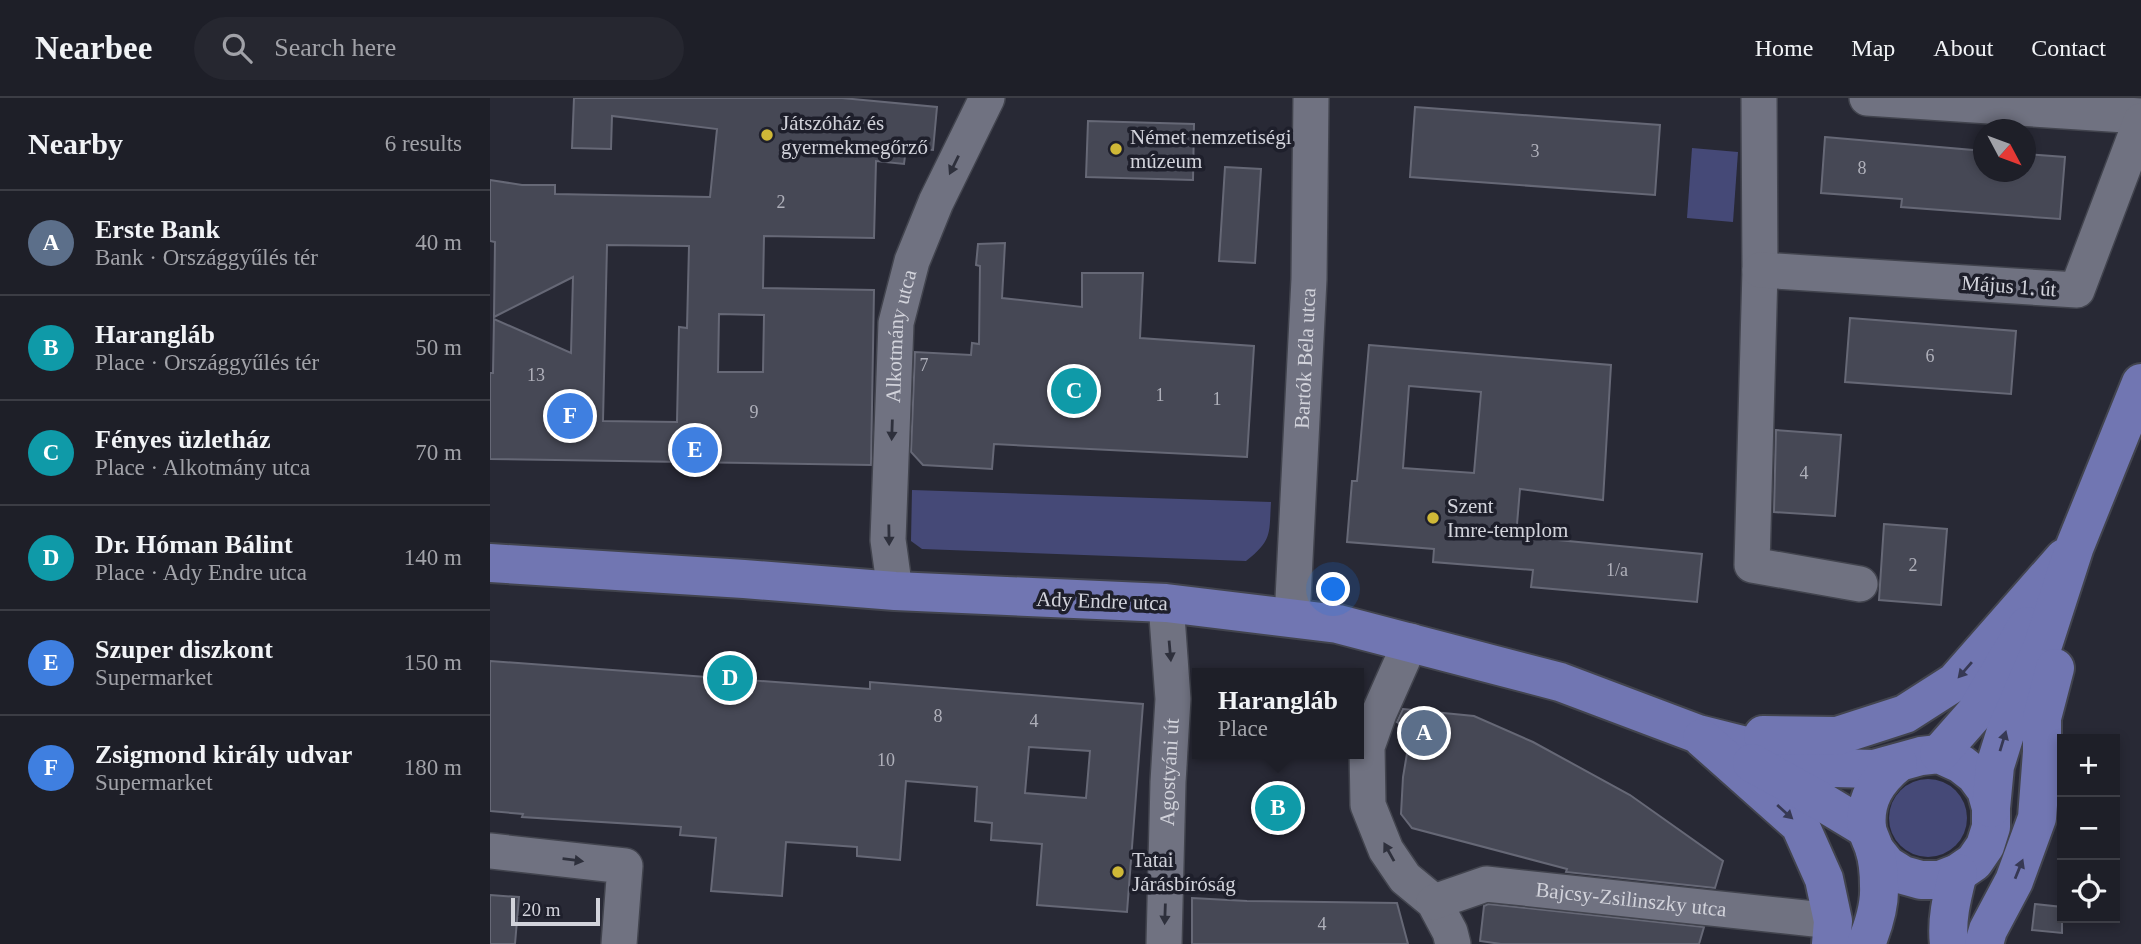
<!DOCTYPE html>
<html lang="en">
<head>
<meta charset="utf-8">
<style>
  body { margin:0; font-family:"Times New Roman",serif; background:#262730; color:#f1f3f6 }
  .controls { position:absolute; right:21px; bottom:21px; display:grid; overflow:hidden; border-radius:0px; box-shadow:0 4px 10px #0003 }
  .controls button { width:63px; height:63px; display:grid; place-items:center; padding:0; border:0; border-bottom:2px solid #3c3d45; background:#1e1f28; color:#f1f3f6; font:35px sans-serif }
  .compass { position:absolute; left:1483px; top:21px; width:63px; height:63px; border-radius:50%; background:#1e1f28; box-shadow:0 4px 10px #0003; rotate:131deg }
  .scale { position:absolute; left:21px; bottom:18px; width:89px; box-sizing:border-box; padding-left:7px; border:4px solid #d2d3db; border-top:0; font-size:19px; line-height:24px; white-space:nowrap; color:#d2d3db; -webkit-text-stroke:5px #1e1f2b; paint-order:stroke }
  .you { position:absolute; left:844px; top:492px; width:24px; height:24px; margin:-18px; border:5px solid #fff; border-radius:50%; background:#1a73e8; box-shadow:0 0 0 10px #1a73e833 }
  .badge { display:grid; place-items:center; width:46px; height:46px; border-radius:50%; background:#ea580c; color:#fff; font-size:23px; font-weight:700 }
  .pin { position:absolute; translate:-50% -50%; border:4px solid #fff; box-shadow:0 2px 7px #0006 }
  .popup { position:absolute; left:702px; top:570px; width:172px; height:91px; box-sizing:border-box; display:grid; place-content:center; border-radius:0px; background:#1e1f28; filter:drop-shadow(0 2px 5px #0005); font-size:23px; white-space:nowrap; color:#a1a2a8 }
  .popup b { font-size:26px; color:#f1f3f6 }
  .popup::after { content:''; position:absolute; left:50%; top:100%; margin-left:-14px; border:14px solid transparent; border-top-color:#1e1f28 }
  .list { margin:0; padding:0; list-style:none }
  h2 { display:flex; justify-content:space-between; align-items:center; height:91px; margin:0; padding:0 28px; font-size:30px }
  h2 small { font-size:23px; font-weight:400; color:#a1a2a8 }
  .list li { display:grid; grid-template-columns:46px 1fr auto; gap:21px; align-items:center; box-sizing:border-box; height:105px; padding:0 28px; border-top:2px solid #3c3d45 }
  .list b { display:block; font-size:26px; white-space:nowrap }
  .list p { margin:0; font-size:23px; white-space:nowrap; color:#a1a2a8 }
  .list em { font-size:23px; font-style:normal; color:#a1a2a8 }
  .icon { flex:none; width:38px; height:38px; fill:none; stroke:currentColor; stroke-width:2; stroke-linecap:round; stroke-linejoin:round }
  .map { position:relative; flex:none; width:1651px; height:846px; overflow:hidden }
  header { display:flex; align-items:center; gap:42px; box-sizing:border-box; height:98px; padding:0 35px; background:#1e1f28; border-bottom:2px solid #3c3d45 }
  header strong { font-size:33px }
  nav { display:flex; gap:38px; margin-inline-start:auto; font-size:24px }
  .search { width:490px; height:63px; background:#262730; display:flex; align-items:center; gap:18px; box-sizing:border-box; padding:0 24px; border-radius:38px; color:#a1a2a8; font-size:26px }
  main { display:flex }
  aside { flex:1; background:#1e1f28 }
  .map>svg:first-child { display:block }
</style>
</head>
<body>
<header>
<strong>Nearbee</strong>
<div class="search"><svg class="icon" aria-label="search" viewBox="0 0 24 24"><circle cx="10" cy="10" r="6"/><path d="M15 15l6 6"/></svg>Search here</div>
<nav><a>Home</a><a>Map</a><a>About</a><a>Contact</a></nav>
</header>
<main>
<aside>
<h2>Nearby<small>6 results</small></h2>
<ul class="list">
<li><span class="badge" style="background:#5c6f8a">A</span><div><b>Erste Bank</b><p>Bank · Országgyűlés tér</p></div><em>40 m</em></li>
<li><span class="badge" style="background:#0f9aa8">B</span><div><b>Harangláb</b><p>Place · Országgyűlés tér</p></div><em>50 m</em></li>
<li><span class="badge" style="background:#0f9aa8">C</span><div><b>Fényes üzletház</b><p>Place · Alkotmány utca</p></div><em>70 m</em></li>
<li><span class="badge" style="background:#0f9aa8">D</span><div><b>Dr. Hóman Bálint</b><p>Place · Ady Endre utca</p></div><em>140 m</em></li>
<li><span class="badge" style="background:#3f7fe0">E</span><div><b>Szuper diszkont</b><p>Supermarket</p></div><em>150 m</em></li>
<li><span class="badge" style="background:#3f7fe0">F</span><div><b>Zsigmond király udvar</b><p>Supermarket</p></div><em>180 m</em></li>
</ul>
</aside>
<div class="map">
<svg width="1651" height="846" viewBox="0 0 1651 846">
  <rect width="100%" height="100%" fill="#282935"/>
  <g fill="#454977">
    <path d="M1202,50l46,4 -5,70 -46,-4z"/>
    <path d="M422,392l359,12c-2,31 2,38 -25,59l-324,-12 -11,-8z"/>
    <circle cx="1438" cy="720" r="39"/>
  </g>
  <g fill="#464855" stroke="#666876" stroke-width="2" fill-rule="evenodd">
    <path d="M84,0h268l95,9 -4,43 -27,-2 -2,16 -28,-3 -2,77 -110,-2 -1,52 111,2 -3,175 -381,-6v-86h3l1,-54 77,34 2,-76 -79,40 1,-75 -5,-1v-61l32,5h33v9l155,3 7,-68 -105,-13 -1,33 -39,-1zM117,147l82,1 -2,82 -8,-1 -2,95 -74,-1zM229,216l45,1 -1,57h-45z"/>
    <path d="M925,9l245,18 -5,70 -245,-18z"/>
    <path d="M598,23l106,3 -1,56 -107,-3z"/>
    <path d="M1335,39l159,14v21h42v-18l39,3 -5,62 -159,-12 1,-8 -81,-6z"/>
    <path d="M735,69l36,2 -6,94 -36,-2z"/>
    <path d="M515,145l-3,55 80,9v-34h61l-3,65 114,8 -7,111 -253,-13 -2,25 -69,-4 -12,-13 4,-100 56,3 1,-12 7,1 1,-78 -4,-1 2,-21z"/>
    <path d="M1360,220l166,13 -5,63 -166,-12z"/>
    <path d="M879,247l242,20 -8,135 -83,-11 -4,47 186,18 -5,48 -166,-15 2,-17 -100,-8 1,-13 -87,-7 5,-61h5zM919,288l72,6 -7,81 -71,-5z"/>
    <path d="M1286,332l65,5 -6,81 -61,-4z"/>
    <path d="M1394,426l63,5 -6,76 -62,-5z"/>
    <path d="M0,563l380,28v-7l273,22 -16,208 -90,-7 5,-61 -51,-4 1,-17 -17,-2 2,-34 -71,-6 -6,79 -43,-4v-9l-71,-5 -4,54 -71,-5 5,-53 -36,-3 1,-8 -159,-10 1,-3 -33,-3zM539,649l61,4 -4,47 -61,-5z"/>
    <path d="M913,611l71,7 59,26 97,53 93,66 -8,27 -149,-16 1,-3 -155,-41 -11,-14 2,-37 8,-47 -14,-8z"/>
    <circle cx="788" cy="710" r="14"/>
    <path d="M0,797l29,2 -4,47h-25z"/>
    <path d="M702,800l55,3 150,2 11,41h-216z"/>
    <path d="M998,806l216,23 -5,17h-198l-21,-3 4,-35z"/>
    <path d="M1545,806l27,3v26l-30,-3z"/>
  </g>
  <g fill="none" stroke-linecap="round" stroke-linejoin="round">
    <defs>
      <g id="minor">
        <path d="M1269,0l1,172 -8,295 108,19"/>
        <path d="M1377,0l274,18"/>
        <path d="M1270,172l317,20 64,-169"/>
        <path id="s1" d="M405,493l-7,-51 8,-217 16,-62 24,-59 51,-104"/>
        <path id="s2" d="M802,521l17,-340 2,-181"/>
        <path d="M921,543l-32,72 -12,34 1,58 18,45 19,28 29,24 16,30 3,12"/>
        <path d="M0,753l135,15 -6,78"/>
        <path id="s3" d="M944,804l52,-18 347,37"/>
        <path id="s4" d="M674,846l4,-162 5,-83 -7,-96"/>
      </g>
      <g id="major">
        <path d="M0,465l254,16 151,12 271,12 172,21 222,58 138,52 136,34 40,1 47,-13 18,-2 22,10 14,11 11,15 5,18v19l-6,19 -11,16 -16,11 -18,7h-19l-18,-5 -16,-10 -12,-15"/>
        <path d="M1273,637l74,1 68,-22 50,-32 109,-124"/>
        <path d="M1212,640l98,87 24,54 9,42 -2,23"/>
        <path d="M1449,656l37,-42 51,-86"/>
        <path d="M1262,665l67,37 48,29"/>
        <path d="M1501,710l4,-42 11,-35 37,-86 32,-99 66,-163"/>
        <path d="M1376,846c7,-17 14,-39 13,-58 0,-12 -1,-26 -5,-38 -2,-7 -6,-13 -7,-20 -3,-28 10,-48 31,-65"/>
        <path d="M1459,846c-3,-24 3,-47 9,-71"/>
        <path d="M1494,846l4,-14 26,-49 23,-63 5,-66v-34l13,-50"/>
      </g>
    </defs>
    <use href="#minor" stroke="#42444e" stroke-width="38"/>
    <use href="#major" stroke="#42444e" stroke-width="42"/>
    <use href="#minor" stroke="#707281" stroke-width="35"/>
    <use href="#major" stroke="#7176b2" stroke-width="38"/>
  </g>
  <defs><path id="oneway-solid" d="M-6-.8H1V-3.2L6.5 0L1 3.2V.8H-6Z" transform="scale(1.75)"/></defs>
  <g fill="#2e303c">
    <use href="#oneway-solid" transform="translate(464 67) rotate(116)"/>
    <use href="#oneway-solid" transform="translate(402 332) rotate(92)"/>
    <use href="#oneway-solid" transform="translate(399 437) rotate(89)"/>
    <use href="#oneway-solid" transform="translate(680 553) rotate(85)"/>
    <use href="#oneway-solid" transform="translate(899 754) rotate(-119)"/>
    <use href="#oneway-solid" transform="translate(83 762) rotate(7)"/>
    <use href="#oneway-solid" transform="translate(675 816) rotate(92)"/>
  </g>
  <g fill="#373954">
    <use href="#oneway-solid" transform="translate(1475 572) rotate(131)"/>
    <use href="#oneway-solid" transform="translate(1513 643) rotate(-73)"/>
    <use href="#oneway-solid" transform="translate(1295 714) rotate(42)"/>
    <use href="#oneway-solid" transform="translate(1529 771) rotate(-68)"/>
  </g>
  <g fill="#cfb837" stroke="#1e1f2b" stroke-width="2.5">
    <circle cx="277" cy="37" r="7"/>
    <circle cx="626" cy="51" r="7"/>
    <circle cx="943" cy="420" r="7"/>
    <circle cx="628" cy="774" r="7"/>
  </g>
  <g text-anchor="middle" stroke-width="7" stroke-linejoin="round" paint-order="stroke">
    <g font-size="18" fill="#afb0ba">
      <text x="1045" y="59">3</text>
      <text x="1372" y="76">8</text>
      <text x="291" y="110">2</text>
      <text x="1440" y="264">6</text>
      <text x="434" y="273">7</text>
      <text x="46" y="283">13</text>
      <text x="670" y="303">1</text>
      <text x="727" y="307">1</text>
      <text x="264" y="320">9</text>
      <text x="1314" y="381">4</text>
      <text x="1423" y="473">2</text>
      <text x="1127" y="478">1/a</text>
      <text x="448" y="624">8</text>
      <text x="544" y="629">4</text>
      <text x="396" y="668">10</text>
      <text x="832" y="832">4</text>
    </g>
    <g font-size="21" fill="#d2d3db" stroke="#1e1f2b" text-anchor="start">
      <text x="291" y="32">Játszóház és<tspan x="291" dy="24">gyermekmegőrző</tspan></text>
      <text x="640" y="46">Német nemzetiségi<tspan x="640" dy="24">múzeum</tspan></text>
      <text x="957" y="415">Szent<tspan x="957" dy="24">Imre-templom</tspan></text>
      <text x="642" y="769">Tatai<tspan x="642" dy="24">Járásbíróság</tspan></text>
    </g>
    <g font-size="21" fill="#d2d3db" stroke="#1e1f2b">
      <text transform="translate(1519 188) rotate(4)" y="7">Május 1. út</text>
      <text dy="7" stroke="none"><textPath href="#s1" startOffset="256">Alkotmány utca</textPath></text>
      <text dy="7" stroke="none"><textPath href="#s2" startOffset="261">Bartók Béla utca</textPath></text>
      <text transform="translate(612 503) rotate(2)" y="7">Ady Endre utca</text>
      <text dy="7" stroke="none"><textPath href="#s4" startOffset="172">Agostyáni út</textPath></text>
      <text dy="7" stroke="none"><textPath href="#s3" startOffset="201">Bajcsy-Zsilinszky utca</textPath></text>
    </g>
  </g>
</svg>
<div class="controls">
<button>+</button>
<button>−</button>
<button><svg class="icon" aria-label="locate" viewBox="0 0 24 24"><circle cx="12" cy="12" r="6"/><path d="M12 2v4M12 18v4M2 12h4M18 12h4"/></svg></button>
</div>
<svg class="compass" viewBox="-18 -18 36 36"><path d="M0-13l5 13h-10z" fill="#e53935"/><path d="M0 13l5-13h-10z" fill="#a1a2a8"/></svg>
<div class="scale">20 m</div>
<div class="you"></div>
<div class="pin badge" style="left:934px;top:635px;background:#5c6f8a">A</div>
<div class="pin badge" style="left:788px;top:710px;background:#0f9aa8">B</div>
<div class="popup"><b>Harangláb</b>Place</div>
<div class="pin badge" style="left:584px;top:293px;background:#0f9aa8">C</div>
<div class="pin badge" style="left:240px;top:580px;background:#0f9aa8">D</div>
<div class="pin badge" style="left:205px;top:352px;background:#3f7fe0">E</div>
<div class="pin badge" style="left:80px;top:318px;background:#3f7fe0">F</div>
</div>
</main>
</body>
</html>
